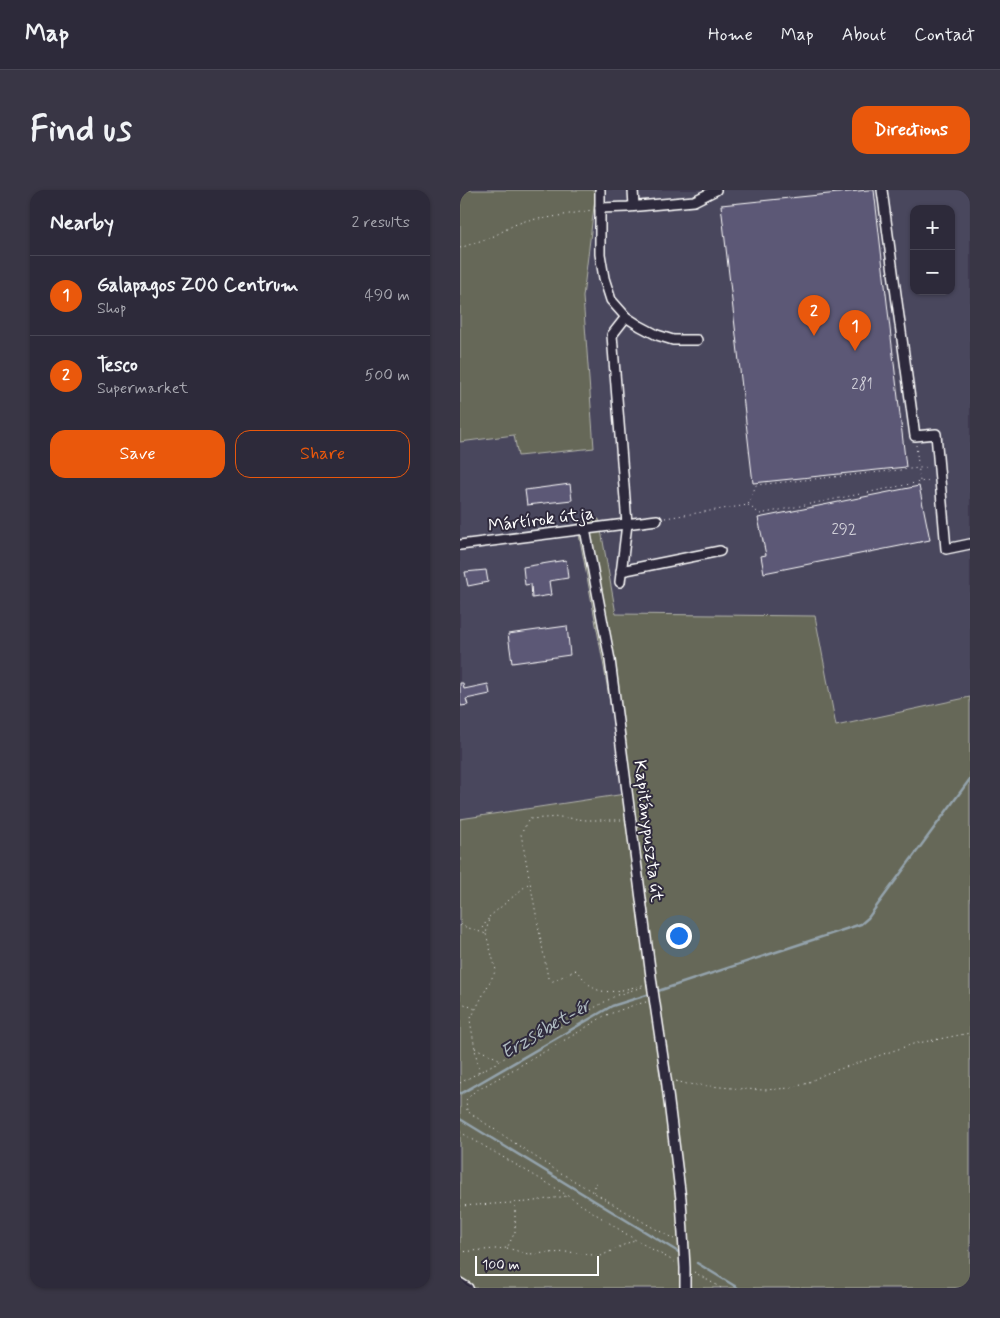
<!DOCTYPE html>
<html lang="en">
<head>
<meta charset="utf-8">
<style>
  body { margin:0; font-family:Mynerve,sans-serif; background:#393645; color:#f1f3f6 }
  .controls { position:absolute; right:15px; top:15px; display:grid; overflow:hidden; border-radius:10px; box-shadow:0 1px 4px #0004 }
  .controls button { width:45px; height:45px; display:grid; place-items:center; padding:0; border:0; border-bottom:1px solid #484654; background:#2d2a3a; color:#f1f3f6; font:25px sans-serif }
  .scale { position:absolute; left:15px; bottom:12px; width:124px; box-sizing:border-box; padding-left:5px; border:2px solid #fff; border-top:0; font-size:14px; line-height:18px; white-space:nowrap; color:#fff; -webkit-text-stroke:4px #2f2a3d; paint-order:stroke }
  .you { position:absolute; left:218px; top:745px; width:18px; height:18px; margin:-12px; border:4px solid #fff; border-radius:50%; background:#1a73e8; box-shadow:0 0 0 8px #1a73e833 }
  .badge { display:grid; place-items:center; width:32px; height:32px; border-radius:50%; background:#ea580c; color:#fff; font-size:16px; font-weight:700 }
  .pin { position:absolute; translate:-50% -41px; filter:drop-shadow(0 1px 2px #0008) }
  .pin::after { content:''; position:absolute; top:26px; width:18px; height:15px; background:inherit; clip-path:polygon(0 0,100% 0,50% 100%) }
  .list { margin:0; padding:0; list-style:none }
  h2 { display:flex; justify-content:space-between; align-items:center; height:65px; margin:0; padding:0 20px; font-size:21px }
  h2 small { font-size:16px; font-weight:400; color:#a7a7af }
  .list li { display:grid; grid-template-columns:32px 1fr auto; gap:15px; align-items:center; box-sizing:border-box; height:80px; padding:0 20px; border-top:1px solid #484654 }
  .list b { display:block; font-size:19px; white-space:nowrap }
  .list p { margin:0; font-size:16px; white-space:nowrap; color:#a7a7af }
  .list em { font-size:16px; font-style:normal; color:#a7a7af }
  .actions { display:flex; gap:10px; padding:15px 20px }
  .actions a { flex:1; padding:11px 0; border:1px solid #ea580c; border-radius:15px; text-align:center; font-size:18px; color:#ea580c }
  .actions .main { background:#ea580c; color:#fff }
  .map { position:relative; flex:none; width:510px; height:1098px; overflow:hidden; border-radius:15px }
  header { display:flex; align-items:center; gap:30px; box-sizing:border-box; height:70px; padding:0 25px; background:#2d2a3a; border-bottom:1px solid #484654 }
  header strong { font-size:24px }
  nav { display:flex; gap:28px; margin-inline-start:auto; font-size:18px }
  .intro { display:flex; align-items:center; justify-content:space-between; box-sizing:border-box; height:120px; padding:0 30px }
  h1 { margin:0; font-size:35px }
  .button { padding:12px 22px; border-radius:15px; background:#ea580c; color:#fff; font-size:18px; font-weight:700 }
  main { display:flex; gap:30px; padding:0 30px }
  aside { flex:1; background:#2d2a3a; border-radius:15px; box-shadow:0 1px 4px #0004 }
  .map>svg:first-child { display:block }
</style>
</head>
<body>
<header>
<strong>Map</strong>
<nav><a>Home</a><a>Map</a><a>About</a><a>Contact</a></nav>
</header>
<div class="intro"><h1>Find us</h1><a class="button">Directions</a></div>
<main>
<aside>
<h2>Nearby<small>2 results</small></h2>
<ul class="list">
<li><span class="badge">1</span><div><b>Galapagos ZOO Centrum</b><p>Shop</p></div><em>490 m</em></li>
<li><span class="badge">2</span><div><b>Tesco</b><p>Supermarket</p></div><em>500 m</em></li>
</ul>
<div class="actions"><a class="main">Save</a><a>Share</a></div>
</aside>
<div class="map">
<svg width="510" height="1098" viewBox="0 0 510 1098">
  <rect width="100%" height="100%" fill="#3c384e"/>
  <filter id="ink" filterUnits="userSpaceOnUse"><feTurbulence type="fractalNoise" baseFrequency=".02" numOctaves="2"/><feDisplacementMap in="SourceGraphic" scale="10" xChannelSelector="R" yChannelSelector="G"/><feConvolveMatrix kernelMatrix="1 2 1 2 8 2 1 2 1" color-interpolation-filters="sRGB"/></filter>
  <g filter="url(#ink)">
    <path fill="#4a465d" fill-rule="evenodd" d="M136,0h374v507l-134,29 -21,-110 -199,-2 -17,-95 -22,5 27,143 21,128 -165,24v-377l54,-7 4,20 76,-7 -11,-151zM454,19h37v82h-37z"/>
    <g fill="#666859" stroke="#b2b4ac">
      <path d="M0,0h136l-13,107 11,151 -76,8 -4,-21 -54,7z"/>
      <path d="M139,329l17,95 199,2 21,110 134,-29v591h-510v-469l165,-25 -21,-127 -27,-143z"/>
    </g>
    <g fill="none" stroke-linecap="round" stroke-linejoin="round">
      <g stroke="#94a3ac" stroke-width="2.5">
        <path d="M198,801l203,-67 7,-6 102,-139"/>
        <path d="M0,903h2l150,-87 35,-11"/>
        <path d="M0,929l220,134"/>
        <path d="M237,1073l41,25"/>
      </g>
    </g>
    <g fill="#5c5876" stroke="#fff">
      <path d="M408,0h6l32,277 -153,16 -32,-278z"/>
      <path d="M110,294l2,16 -45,5 -2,-15z"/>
      <path d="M459,296l11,54 -166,33 -3,-17 5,-1 -8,-37z"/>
      <path d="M106,370l2,18 -19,3 2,14 -19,3 -1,-14 -6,1 -2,-18z"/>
      <path d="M26,380l2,12 -20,4 -3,-14z"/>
      <path d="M107,436l3,29 -58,8 -4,-29z"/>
      <path d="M0,493h3l1,6 24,-5 2,10 -24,5 2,6 -7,1 -1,-5z"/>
    </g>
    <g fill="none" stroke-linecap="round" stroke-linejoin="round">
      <defs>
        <g id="minor">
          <path d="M140,0v64l4,24 7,22 15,17 14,9 17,9 16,5h24"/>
          <path d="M173,0l1,16"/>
          <path d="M422,0l33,246 21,-2 10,115 24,-5"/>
          <path d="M140,18l28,-1 66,-6 22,-11"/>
          <path d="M125,339l25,131 42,324 14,94 15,121 4,69v20"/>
          <path d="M0,355l197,-25"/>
          <path d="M161,381l99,-20"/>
          <path d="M160,392l7,-58 -15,-189 14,-18"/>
          <path d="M0,1093l8,5"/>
        </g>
      </defs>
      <use href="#minor" stroke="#fff" stroke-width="12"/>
      <g stroke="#fff" stroke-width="1" stroke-dasharray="1 4" stroke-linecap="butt">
        <path d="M0,58l34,-12 20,-11 14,-5 19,-2 45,-8"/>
        <path d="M456,255l4,36"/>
        <path d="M288,315l12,9 170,-34"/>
        <path d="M205,328l83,-13 8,-20 173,-18"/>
        <path d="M29,727l39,-33"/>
        <path d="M0,735l26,9 3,-16 -9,13"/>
        <path d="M115,780c6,5 11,12 17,17 14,10 36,1 51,-2"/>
        <path d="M116,780l-27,13 -28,-149 8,-15 31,-2 26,3h35"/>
        <path d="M0,812l15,7"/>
        <path d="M186,812l-12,3 -30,11 -27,17 -103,59 -8,8 1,11 79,53 104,62 24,13"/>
        <path d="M15,858l26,12"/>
        <path d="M19,882l-9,-52 26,-50 -10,-36"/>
        <path d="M216,891l11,3 56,5 21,1 26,-2 15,-4 20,-10 88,-30 57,-11"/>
        <path d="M0,893l157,-88 25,-8"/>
        <path d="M0,942l94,55 80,52 41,23"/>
        <path d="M134,1002v-7l3,-2"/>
        <path d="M0,1016l68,-4 39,-6"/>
        <path d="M47,1058l21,6 41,-2 32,4 33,-16"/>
        <path d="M0,1062l47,-4 8,-16v-29"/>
        <path d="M234,1082l27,16"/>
      </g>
      <use href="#minor" stroke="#2f2a3d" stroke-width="9"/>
    </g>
  </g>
  <g text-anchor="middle" stroke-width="4" stroke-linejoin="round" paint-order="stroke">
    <g font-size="15" fill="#d6d5dd">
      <text x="402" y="199">281</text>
      <text x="384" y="344">292</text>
    </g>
    <g font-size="18" fill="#fff" stroke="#2f2a3d">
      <text transform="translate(81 329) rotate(-7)" y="6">Mártírok útja</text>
      <text transform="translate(189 641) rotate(83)" y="6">Kapitánypuszta út</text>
    </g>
    <g font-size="19" font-style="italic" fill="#aebac0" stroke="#2f2a3d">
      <text transform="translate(85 838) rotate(-30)" y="7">Erzsébet-ér</text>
    </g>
  </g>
</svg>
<div class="controls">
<button>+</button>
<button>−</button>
</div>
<div class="scale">100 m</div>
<div class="you"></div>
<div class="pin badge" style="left:395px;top:161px">1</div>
<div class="pin badge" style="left:354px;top:146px">2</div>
</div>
</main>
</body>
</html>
